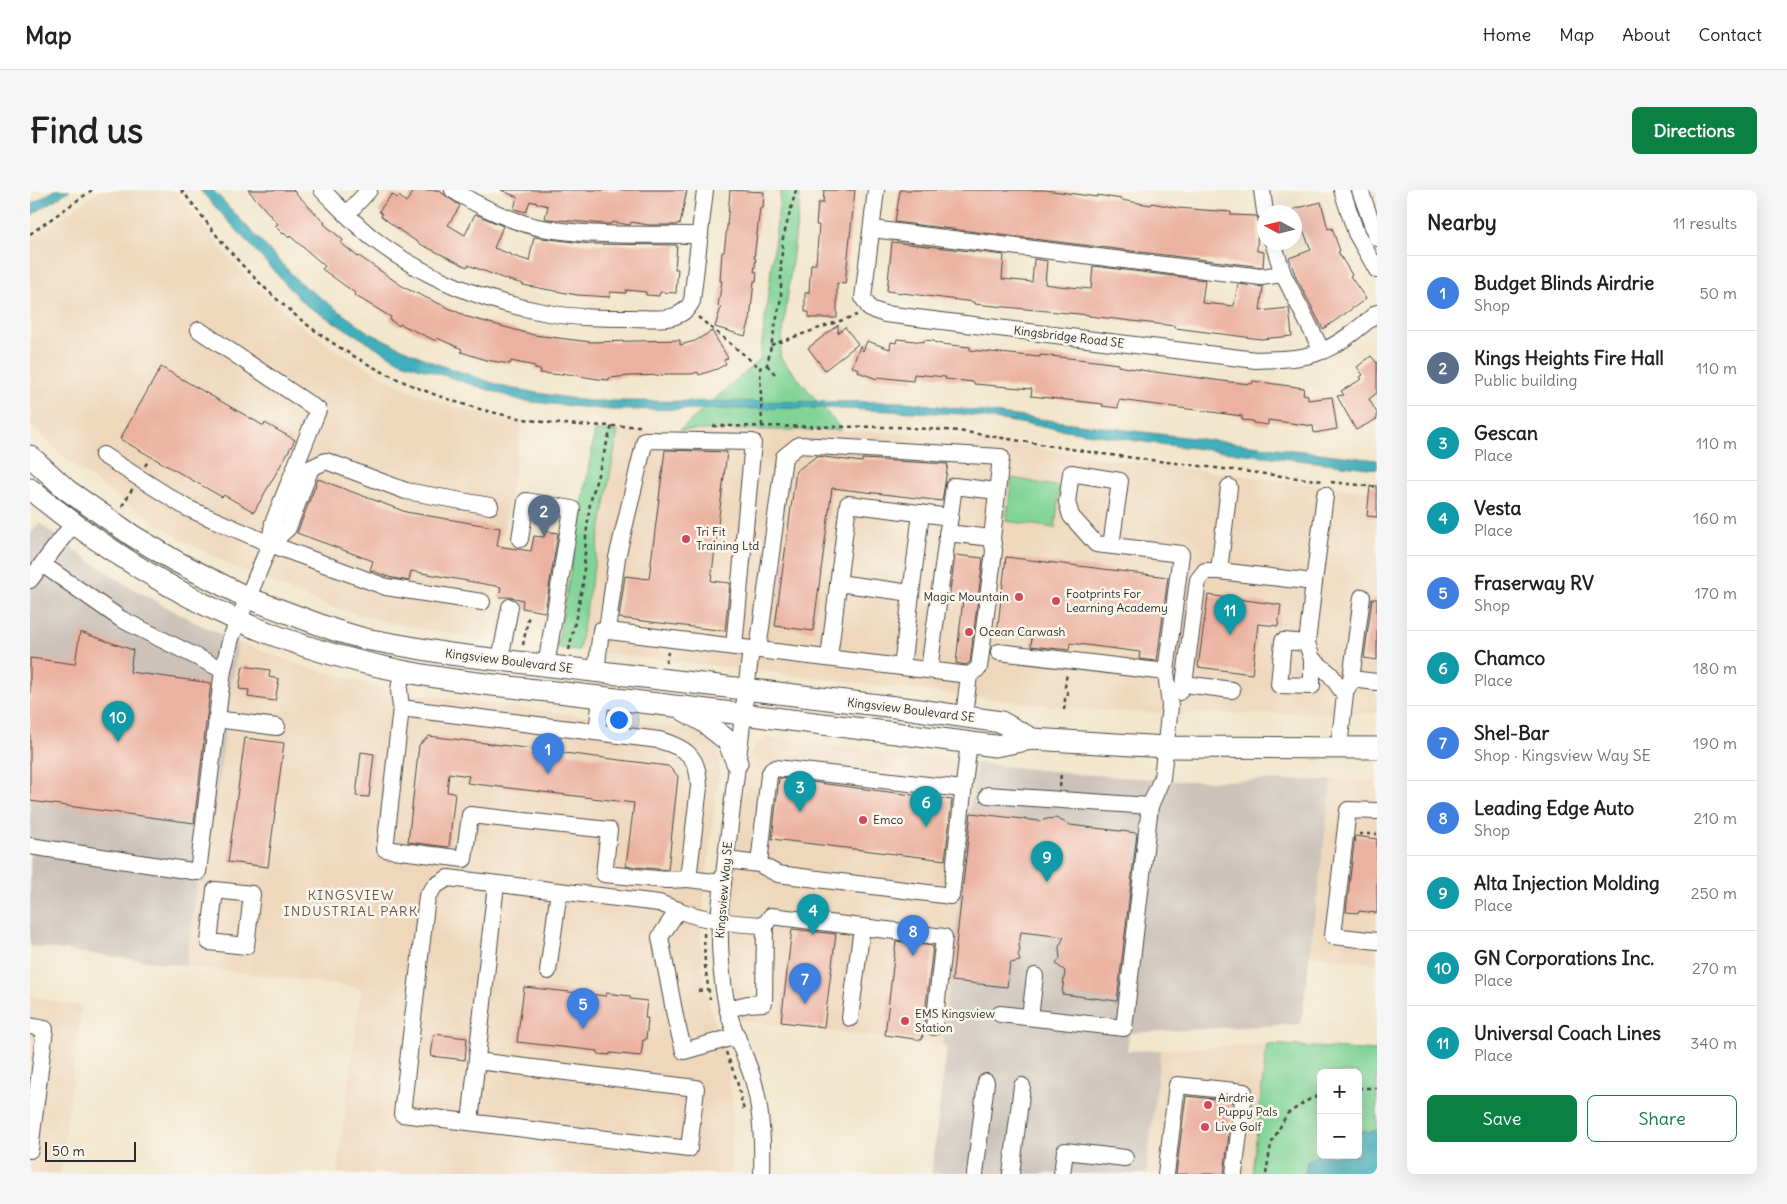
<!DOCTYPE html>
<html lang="en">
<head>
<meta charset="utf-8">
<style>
  body { margin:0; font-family:Delius,sans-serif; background:#f6f6f6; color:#202124 }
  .controls { position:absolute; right:15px; bottom:15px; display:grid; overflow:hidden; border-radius:8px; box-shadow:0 5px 20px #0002 }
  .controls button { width:45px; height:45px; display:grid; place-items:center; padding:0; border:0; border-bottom:1px solid #e0e0e0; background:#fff; color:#202124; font:25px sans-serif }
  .compass { position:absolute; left:1227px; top:15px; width:45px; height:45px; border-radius:50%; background:#fff; box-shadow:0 5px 20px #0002; rotate:277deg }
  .scale { position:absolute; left:15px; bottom:12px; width:91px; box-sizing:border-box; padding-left:5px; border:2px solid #2b2b2b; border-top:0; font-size:14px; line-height:18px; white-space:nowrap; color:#2b2b2b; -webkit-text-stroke:4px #fbf7ec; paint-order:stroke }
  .you { position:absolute; left:588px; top:529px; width:18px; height:18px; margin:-12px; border:4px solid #fff; border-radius:50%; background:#1a73e8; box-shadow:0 0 0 8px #1a73e833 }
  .badge { display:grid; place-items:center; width:32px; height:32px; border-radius:50%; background:#0b8043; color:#fff; font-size:16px; font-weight:700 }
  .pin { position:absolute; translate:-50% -41px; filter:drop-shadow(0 1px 2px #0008) }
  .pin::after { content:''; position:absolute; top:26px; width:18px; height:15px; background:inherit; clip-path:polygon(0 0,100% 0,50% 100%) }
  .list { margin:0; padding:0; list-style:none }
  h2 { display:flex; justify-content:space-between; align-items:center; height:65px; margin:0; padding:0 20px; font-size:21px }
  h2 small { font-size:16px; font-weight:400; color:#757577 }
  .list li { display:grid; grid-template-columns:32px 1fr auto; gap:15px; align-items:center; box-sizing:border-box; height:75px; padding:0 20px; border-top:1px solid #e0e0e0 }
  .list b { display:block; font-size:19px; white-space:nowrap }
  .list p { margin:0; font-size:16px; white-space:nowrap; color:#757577 }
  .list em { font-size:16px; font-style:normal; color:#757577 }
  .actions { display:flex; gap:10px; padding:15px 20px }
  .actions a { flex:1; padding:11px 0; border:1px solid #0b8043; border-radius:8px; text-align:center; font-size:18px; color:#0b8043 }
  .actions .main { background:#0b8043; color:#fff }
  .map { position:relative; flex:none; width:1347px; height:984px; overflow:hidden; border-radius:8px }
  header { display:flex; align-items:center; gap:30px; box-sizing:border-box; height:70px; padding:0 25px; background:#fff; border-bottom:1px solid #e0e0e0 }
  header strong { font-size:24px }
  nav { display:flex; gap:28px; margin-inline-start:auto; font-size:18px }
  .intro { display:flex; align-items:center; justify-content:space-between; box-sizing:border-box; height:120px; padding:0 30px }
  h1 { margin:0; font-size:35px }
  .button { padding:12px 22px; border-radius:8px; background:#0b8043; color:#fff; font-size:18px; font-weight:700 }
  main { display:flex; gap:30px; padding:0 30px }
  aside { flex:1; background:#fff; border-radius:8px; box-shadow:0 5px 20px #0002 }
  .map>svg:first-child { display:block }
</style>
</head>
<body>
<header>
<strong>Map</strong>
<nav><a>Home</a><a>Map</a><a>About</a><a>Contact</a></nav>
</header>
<div class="intro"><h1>Find us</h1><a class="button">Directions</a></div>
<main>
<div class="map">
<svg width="1347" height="984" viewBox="0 0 1347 984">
  <rect width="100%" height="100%" fill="#fbf7ec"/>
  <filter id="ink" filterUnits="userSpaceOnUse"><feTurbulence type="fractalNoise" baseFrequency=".02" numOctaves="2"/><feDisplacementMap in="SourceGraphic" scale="10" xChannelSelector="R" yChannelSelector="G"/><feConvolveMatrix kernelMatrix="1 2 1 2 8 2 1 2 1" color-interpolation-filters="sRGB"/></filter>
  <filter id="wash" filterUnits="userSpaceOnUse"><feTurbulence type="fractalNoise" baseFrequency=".0096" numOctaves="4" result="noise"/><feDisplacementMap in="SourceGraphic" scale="20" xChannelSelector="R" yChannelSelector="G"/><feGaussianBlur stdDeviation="1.12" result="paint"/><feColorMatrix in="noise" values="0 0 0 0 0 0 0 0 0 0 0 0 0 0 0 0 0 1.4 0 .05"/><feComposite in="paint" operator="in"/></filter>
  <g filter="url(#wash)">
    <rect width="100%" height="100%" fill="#f2e6cc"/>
    <g fill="#eed7bb">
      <path d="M71,0h71l9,7 46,59 19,20 44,41 47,34 58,32 27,12 40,14 60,14 -37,216 -70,-11 -33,-7 -57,-16 -90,-38 -51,-26 -79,-52 -45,-35 -30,-31v-183z"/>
      <path d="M588,241h232l69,2 66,7 143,22 249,30v221l-208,1 -92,-5 -498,-59z"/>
      <path d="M208,452l68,25 81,22 56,9 252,32 7,3 13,11 4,12 1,7 -13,108 -6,61 3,54 24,84 4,27v36l-3,41h-392l24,-186 -175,-22 11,-84h9z"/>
      <path d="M737,548l209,25 -34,282 -202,-25 -11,-53 -1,-29 2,-33 18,-150 9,-11z"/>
      <path d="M1302,590l45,1v183l-67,-9z"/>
      <path d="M0,806l52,10 -22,168h-30z"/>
      <path d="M1237,854l-16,130h-105l15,-124z"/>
    </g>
    <g fill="#ccc2b9">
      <path d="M9,333l32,25 57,38 66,36 44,20 -33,240h-8l-11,84 -156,-20v-410z"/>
      <path d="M946,573l102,11 102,7 152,-1 -31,244 -172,9 -2,18 34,-1 -15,124h-215l16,-127 -5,-2z"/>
    </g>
    <g fill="#81d497" stroke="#568061" fill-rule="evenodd">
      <path d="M751,0h20l-21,167 62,73h-162l80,-71z"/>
      <path d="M565,241h23l-39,219 -22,-2z"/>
      <path d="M982,288l48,9 -5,41 -49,-7z"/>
      <path d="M1237,854l110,7v123h-125zM1291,883h37v82h-37z"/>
    </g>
    <g fill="#40afbd" stroke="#366d74">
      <path d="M25,0h15l-40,26v-11z"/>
      <path d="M170,0h13l87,93 68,49 66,31 74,25 79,13 319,1 228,29 243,29v9l-227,-26 -189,-29 -141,-6 -209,2 -88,-9 -124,-40 -95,-57z"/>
      <path d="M1347,941v43h-72l2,-12 14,-10v3h37v-23z"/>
    </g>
    <g id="blocks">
      <g fill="#ebb2a1">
        <path d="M218,0h45l32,33 -1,1 19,16 -2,3 17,14 1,-1 46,32 59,27v1l70,19 57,7 89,-2v5l15,-4 17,-10 16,27 -4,2 2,4 -9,5 -18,6 -1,-3 -6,2h-27v1l-36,1 -20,2v2l-11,-1 -36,-6v2l-22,-2 1,-3 -6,-1v-3l-24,-5 -1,3 -24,-4 -25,-8 1,-3 -25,-11 -1,3 -36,-17 -1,2 -9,-6 1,-3 -37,-22 1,-2 -33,-24 3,-3 -35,-30 -1,2 -5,-5 -1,1 -8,-8 3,-2z"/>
        <path d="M385,0h23l22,16 -12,19 17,10 10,-21 28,12 -9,22 16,6v1l19,6 5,-24 56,7 87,1 -2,24h3l-2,24 -16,-1 -1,4 -13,-1v-3l-20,-2v3l-16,-1v5l-33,-2 -54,-10v-1l-18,-5 -37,-14 -1,2 -45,-22 -20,-13 -21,-16 1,-2 -3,-3 13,-17 5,4 2,-2 7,6z"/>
        <path d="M471,0h186l-7,34 -2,-1 -1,2h-28l-18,-3 -1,3 -18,-3 -1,2h-6l-57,-5 -3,-1 3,-12 -18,-5 -4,11 -12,-3 3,-12z"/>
        <path d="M700,0l34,2 -1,16h-3l-6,50 2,1 -2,13h3l-1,9h-2l-4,39 -5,16 -30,-9 6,-20 -3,-1 4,-25h-2l2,-29h2l3,-25z"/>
        <path d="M794,0h31l-10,94 -8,-1v35h-28v-6h-4v-19l4,-1 2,-28h5l3,-39h-3l2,-22h5z"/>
        <path d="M870,0h145l52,7v-2l24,4v1l30,5 1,-2 25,5 54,4v3l25,1 2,3 -1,32 7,1 -1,15 -368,-45z"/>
        <path d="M1291,12l7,27 4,-1 8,23 -2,1 14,23 -2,1 16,23 -43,30 -27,-52 -7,-19 22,-8 -7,-18 -10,3v-26z"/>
        <path d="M862,52l112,13 -2,24 30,3 2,-23 13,2 -2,23 14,2 32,3 2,-23 112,14 -3,23 32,3 4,-22 25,3 -3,24 29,-3 3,28 -31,3 -86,-11v-2l-86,-10v-1l-115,-11v-2l-87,-11z"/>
        <path d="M808,135v8l7,-6 13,17 -33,26 -17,-22z"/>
        <path d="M867,149l27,3v-2l10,1v1l7,2 29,3v3l70,7v-2l47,5 31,4v2l29,5 83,11 22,2 1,-3 51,7 -1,6 5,1v5l24,-3 5,32 -23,4 -1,-7 -45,-6v5l-15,-2v-2l-11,-1v-4l-123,-16 -1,8 -16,-2 1,-2 -72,-8 1,-7 -58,-5v-2l-29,-3 1,-2 -32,-3 -1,7 -35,-4 -1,2 -19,-7 1,-3 -7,-2 8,-21 3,5 4,-10 23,8 1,-7 5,1z"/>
        <path d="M1341,166l6,7v30l-8,6 8,14v6l-21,11 -19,-34 7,-1 -3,-4 21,-12 -2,-2 3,-2 -6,-8z"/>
        <path d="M131,177l103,59 1,-3 30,17 -41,72 -30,-17 -2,2 -102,-58z"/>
        <path d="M635,260l62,2 -16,129 19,2 -5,48 -106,-13 6,-42 24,3z"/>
        <path d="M787,266l45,6v-3l86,5 -6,37 -110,-13 -19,143 -38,-5 21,-155z"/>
        <path d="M288,289l88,33 94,16 -3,18 34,5 3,-15 10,1 1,-6 13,2 -13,79 -23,-4 1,-8 -12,-3h-12l2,-10 -90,-16 -2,10 -20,-4 -19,-7 3,-9 -76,-28z"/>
        <path d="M1340,296h7v31l-10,-1z"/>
        <path d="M925,365l28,3 -13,104 -4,3 -10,-2 7,-64 -14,-1z"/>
        <path d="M976,367l162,20 -11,84 -18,-2 1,-7 -70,-9 -1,7 -38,-4 1,-9 -35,-4z"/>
        <path d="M1178,405l73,10 -3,21 -20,-2 -6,50 -54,-7z"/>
        <path d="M1342,409h5v61l-13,-2z"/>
        <path d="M50,442l53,18 -3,22 81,11 -17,140 -164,-22v-143l45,6z"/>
        <path d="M213,476l27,4 -1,7 10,2 -4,22 -27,-4 1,-7 -10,-1z"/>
        <path d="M399,546l239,30 10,10 -10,94 -42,-4 8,-63 -167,-20 2,-7 -20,-3 -2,19 8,1 -6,54 -41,-5 11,-97z"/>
        <path d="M215,548l39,5 -16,124 -40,-5z"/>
        <path d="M331,562l13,2 -5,43 -13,-1z"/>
        <path d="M749,588l173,22 -7,60 -173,-21z"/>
        <path d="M941,623l69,8 7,-2 9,-1 14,7 67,8 -20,168 -55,-7 3,-23 -9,-7 4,-5 -1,-12 5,-10 -43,-5 -2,14 1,4 -2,5 2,6 -10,2 -3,24 -55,-6z"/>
        <path d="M1325,646l22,3v74l-18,-2v2l-13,-1z"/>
        <path d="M762,739l44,5 -12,93 -43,-5z"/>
        <path d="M866,751l37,5 -11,94 -37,-5z"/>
        <path d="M494,797l82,9v-3l24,3v3l17,2 -2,17h3l-2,22h-3l-2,16 -31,-3v2l-12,-1v-3l-81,-9z"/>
        <path d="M404,844l33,4 -2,22 -34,-4z"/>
        <path d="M1156,906l47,5 -9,73h-48z"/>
      </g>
    </g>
  </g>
  <g filter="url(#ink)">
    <use href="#blocks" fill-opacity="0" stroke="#494743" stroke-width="1"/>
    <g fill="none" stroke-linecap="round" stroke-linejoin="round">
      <defs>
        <g id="minor">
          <path d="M292,0c16,16 32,33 49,47 51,40 114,65 177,76 26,5 56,5 83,5 22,0 50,6 61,-17l13,-111"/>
          <path d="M423,0c25,16 65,35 95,39 50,8 102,5 152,6"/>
          <path d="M846,0l-13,108 7,11 15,5 371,46c21,-1 45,0 66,-9 20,-8 38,-24 55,-38"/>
          <path d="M1232,0l3,22"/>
          <path d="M1312,0l14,43 21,37"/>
          <path d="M1330,0l17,48"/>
          <path d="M317,24l22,-24"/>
          <path d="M842,39l389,48 22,-3 39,77"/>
          <path d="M1243,52l10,32"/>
          <path d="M169,140l119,80 -45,113 -3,21 116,43 96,15"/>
          <path d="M490,349l6,-38 46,8 -26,157"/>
          <path d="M240,354l18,-16 23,-60 15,-7 80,30 84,15"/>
          <path d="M1081,356l9,-65 -49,-8 -4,29 4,14 25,28 85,10 -15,118"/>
          <path d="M12,374l79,55 102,51"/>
          <path d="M1189,381l10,-84"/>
          <path d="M0,390l43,-56"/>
          <path d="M1284,392l11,-87"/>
          <path d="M808,393l73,10"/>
          <path d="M577,440l10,-72 28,-118 108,2 -19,205"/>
          <path d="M1277,453l-24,-2 -4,44 33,1v-27"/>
          <path d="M721,459l218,26 -5,41"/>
          <path d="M728,460l26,-193 15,-12 202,12 -9,81 -45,-5"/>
          <path d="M799,468l19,-154 102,13"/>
          <path d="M470,470l10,-53"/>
          <path d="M872,477l19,-154"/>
          <path d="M899,480l25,-184 43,5"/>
          <path d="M372,481l-3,19 2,18 -16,141 79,10 6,-44 139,15 -5,44 63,6 21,-1"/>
          <path d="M566,482l5,-42 150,19 -31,259c-1,33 0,65 7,99 6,26 20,50 27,76 8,30 9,60 8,91"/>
          <path d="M939,485l10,-7 15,-117 -2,-13"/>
          <path d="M1321,489l11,-82"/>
          <path d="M1154,494l14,-104 7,-9h14l95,11 -7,61 5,16 18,15 15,21 -6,52"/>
          <path d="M1318,498l3,-9 26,3"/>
          <path d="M1149,502l5,-8 48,6"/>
          <path d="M371,518l258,32c27,8 40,16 40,47l-11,92 35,4"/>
          <path d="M186,529l61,8"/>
          <path d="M567,542l4,-34"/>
          <path d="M958,605l162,11 12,-28 8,-72 -4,-34 -167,-20"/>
          <path d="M1347,621l-29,-1 -15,126 44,5"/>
          <path d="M0,656l168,26 25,-202 8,-32 39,-94 -83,-36 -84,-53"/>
          <path d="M696,670l33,4 19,10 173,22 18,-154"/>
          <path d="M729,674l10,-89 3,-5 4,-2 187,21"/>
          <path d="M185,700l37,4 -6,52 -37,-4z"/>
          <path d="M735,735l6,-9 91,11 -12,91"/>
          <path d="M832,737l82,10 -10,90"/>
          <path d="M518,781l11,-80"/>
          <path d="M698,819l20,-5 16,-1 1,-78c-29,-1 -60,-4 -87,-15l-18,27 16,84 8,30 53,-15"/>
          <path d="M970,824l124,14 26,-222"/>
          <path d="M1000,827l5,-41"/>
          <path d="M0,836l15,3 -15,121"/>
          <path d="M447,871l219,27 -7,61 -287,-35 25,-218 8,-10 13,-8 211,25 19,7"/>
          <path d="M440,932l26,-238"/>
          <path d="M945,984l11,-92"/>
          <path d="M981,984l11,-88"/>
          <path d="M1032,984l3,-23 60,7"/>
          <path d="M1136,984l11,-89 67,7 -10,82"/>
        </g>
        <g id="major">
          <path d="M0,266l37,34 66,46 44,26 71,36 86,32 31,9 85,15 462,55 89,13 31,17"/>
          <path d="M0,299c63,52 132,97 207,131 52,23 109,40 165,51 65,13 132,18 198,26 131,16 263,31 395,49l37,-7 134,8 211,1"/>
          <path d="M655,521l18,10 25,20 9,22"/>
        </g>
      </defs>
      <use href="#minor" stroke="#494743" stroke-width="18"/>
      <use href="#major" stroke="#494743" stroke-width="23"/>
      <g stroke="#494743" stroke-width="2.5" stroke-dasharray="4 4" stroke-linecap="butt">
        <path d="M151,0c17,19 30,40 47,59 18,21 38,41 59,59 69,61 166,102 257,114 32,4 66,4 98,4"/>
        <path d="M0,44l62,-44"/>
        <path d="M668,127l62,51"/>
        <path d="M741,155l86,-30"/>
        <path d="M737,175l8,9"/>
        <path d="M683,236l183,1 63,4 143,23 221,27"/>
        <path d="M732,236l-2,-58 7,-3 14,-67v-33l2,-27 13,-48"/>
        <path d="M115,276l4,-7"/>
        <path d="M1301,292l46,5"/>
        <path d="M92,316l11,-18"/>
        <path d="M493,455l6,-31"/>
        <path d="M539,460l14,-66 3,-48 4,-33 22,-78"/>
        <path d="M636,473l2,-11"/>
        <path d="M1034,520l1,-11 3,-4 -3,-8 2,-15"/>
        <path d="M1030,597l1,-16"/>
        <path d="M1329,644h18"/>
        <path d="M674,743l1,33 5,33"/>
        <path d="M668,801l10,-2"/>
        <path d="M696,862l11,29 7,30"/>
        <path d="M1328,898h19"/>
        <path d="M1236,984l5,-30 16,-30 23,-15 11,-4"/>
      </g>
      <use href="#minor" stroke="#fff" stroke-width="16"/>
      <use href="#major" stroke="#fff" stroke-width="21"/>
    </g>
  </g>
  <g fill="#d1495b" stroke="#fbf7ec" stroke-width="2">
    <circle cx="656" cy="349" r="5"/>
    <circle cx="989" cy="407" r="5"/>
    <circle cx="1026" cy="411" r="5"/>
    <circle cx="939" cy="442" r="5"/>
    <circle cx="833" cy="630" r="5"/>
    <circle cx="875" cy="831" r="5"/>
    <circle cx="1178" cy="915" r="5"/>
    <circle cx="1175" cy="937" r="5"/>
  </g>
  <g text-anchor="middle" stroke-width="5" stroke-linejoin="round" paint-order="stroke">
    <g font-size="12" fill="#2b2b2b" stroke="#fbf7ec">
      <text transform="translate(1039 147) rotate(7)" y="4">Kingsbridge Road SE</text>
      <text transform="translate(479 471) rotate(7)" y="4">Kingsview Boulevard SE</text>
      <text transform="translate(881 520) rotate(7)" y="4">Kingsview Boulevard SE</text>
      <text transform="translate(694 700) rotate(-85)" y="4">Kingsview Way SE</text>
    </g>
    <g font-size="12" fill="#2b2b2b" stroke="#fbf7ec" text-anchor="start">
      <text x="666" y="346">Tri Fit<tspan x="666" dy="14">Training Ltd</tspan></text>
      <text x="1036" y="408">Footprints For<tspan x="1036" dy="14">Learning Academy</tspan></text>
      <text x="979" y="411" text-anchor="end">Magic Mountain</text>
      <text x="949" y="446">Ocean Carwash</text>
      <text x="843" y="634">Emco</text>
      <text x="885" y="828">EMS Kingsview<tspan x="885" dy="14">Station</tspan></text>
      <text x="1188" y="912">Airdrie<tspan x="1188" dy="14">Puppy Pals</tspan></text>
      <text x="1185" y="941">Live Golf</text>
    </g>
    <g font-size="14" letter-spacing="1" fill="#6e5a54" stroke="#fbf7ec">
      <text x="321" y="710">KINGSVIEW<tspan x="321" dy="16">INDUSTRIAL PARK</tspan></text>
    </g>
  </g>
</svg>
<div class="controls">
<button>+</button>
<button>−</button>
</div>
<svg class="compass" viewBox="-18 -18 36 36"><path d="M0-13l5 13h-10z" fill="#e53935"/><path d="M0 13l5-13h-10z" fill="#757577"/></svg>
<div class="scale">50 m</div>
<div class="you"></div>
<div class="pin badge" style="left:518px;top:584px;background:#3f7fe0">1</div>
<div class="pin badge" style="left:514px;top:346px;background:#5c6f8a">2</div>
<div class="pin badge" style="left:770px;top:622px;background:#0f9aa8">3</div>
<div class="pin badge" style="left:783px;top:745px;background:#0f9aa8">4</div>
<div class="pin badge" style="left:553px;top:839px;background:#3f7fe0">5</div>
<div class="pin badge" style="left:896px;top:637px;background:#0f9aa8">6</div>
<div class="pin badge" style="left:775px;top:814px;background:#3f7fe0">7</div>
<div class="pin badge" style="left:883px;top:766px;background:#3f7fe0">8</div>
<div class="pin badge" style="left:1017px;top:692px;background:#0f9aa8">9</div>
<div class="pin badge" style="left:88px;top:552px;background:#0f9aa8">10</div>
<div class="pin badge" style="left:1200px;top:445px;background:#0f9aa8">11</div>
</div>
<aside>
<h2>Nearby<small>11 results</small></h2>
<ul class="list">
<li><span class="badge" style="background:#3f7fe0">1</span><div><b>Budget Blinds Airdrie</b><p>Shop</p></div><em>50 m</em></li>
<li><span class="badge" style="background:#5c6f8a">2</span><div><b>Kings Heights Fire Hall</b><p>Public building</p></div><em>110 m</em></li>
<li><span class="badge" style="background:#0f9aa8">3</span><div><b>Gescan</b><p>Place</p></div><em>110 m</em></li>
<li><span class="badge" style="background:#0f9aa8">4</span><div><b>Vesta</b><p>Place</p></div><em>160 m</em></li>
<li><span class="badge" style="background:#3f7fe0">5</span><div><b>Fraserway RV</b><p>Shop</p></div><em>170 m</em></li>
<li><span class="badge" style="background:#0f9aa8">6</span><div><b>Chamco</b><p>Place</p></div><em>180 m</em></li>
<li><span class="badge" style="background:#3f7fe0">7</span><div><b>Shel-Bar</b><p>Shop · Kingsview Way SE</p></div><em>190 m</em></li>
<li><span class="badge" style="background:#3f7fe0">8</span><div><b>Leading Edge Auto</b><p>Shop</p></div><em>210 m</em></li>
<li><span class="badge" style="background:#0f9aa8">9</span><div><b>Alta Injection Molding</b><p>Place</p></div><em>250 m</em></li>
<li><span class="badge" style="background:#0f9aa8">10</span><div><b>GN Corporations Inc.</b><p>Place</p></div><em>270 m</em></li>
<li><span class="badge" style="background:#0f9aa8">11</span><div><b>Universal Coach Lines</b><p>Place</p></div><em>340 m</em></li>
</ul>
<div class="actions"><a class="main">Save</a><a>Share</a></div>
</aside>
</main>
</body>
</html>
